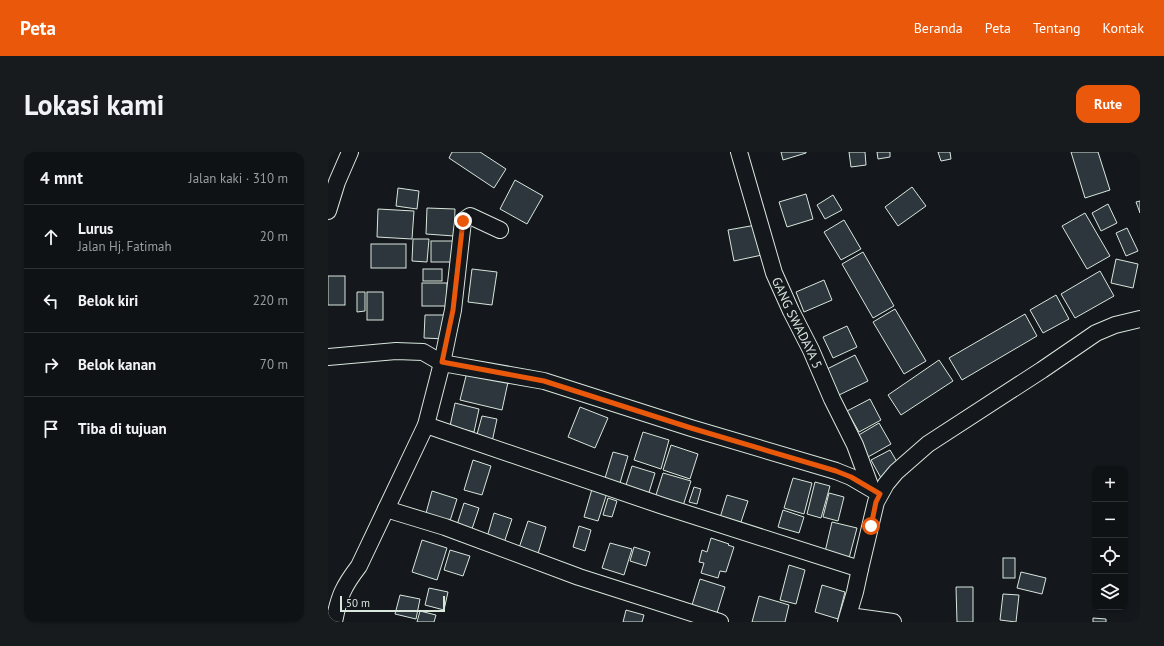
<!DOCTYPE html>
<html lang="id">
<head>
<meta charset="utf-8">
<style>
  body { margin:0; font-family:"PT Sans",sans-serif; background:#181b1e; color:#f1f3f6 }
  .controls { position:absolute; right:12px; bottom:12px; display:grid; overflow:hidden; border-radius:8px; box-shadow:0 1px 3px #0004 }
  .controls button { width:36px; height:36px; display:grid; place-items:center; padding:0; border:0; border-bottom:1px solid #2f3234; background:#0f1215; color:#f1f3f6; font:20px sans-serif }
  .scale { position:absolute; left:12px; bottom:10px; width:105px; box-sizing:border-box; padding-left:4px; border:2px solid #d8e6dc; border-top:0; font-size:11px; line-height:14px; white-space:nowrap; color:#d8e6dc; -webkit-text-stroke:3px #14181c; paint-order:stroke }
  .stop { position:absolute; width:12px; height:12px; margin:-9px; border:3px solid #ea580c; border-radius:50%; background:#fff }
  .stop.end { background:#ea580c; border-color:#fff; box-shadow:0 1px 4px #0008 }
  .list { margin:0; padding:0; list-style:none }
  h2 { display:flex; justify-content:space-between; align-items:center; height:52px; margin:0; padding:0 16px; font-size:17px }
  h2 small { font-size:13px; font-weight:400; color:#9b9ea0 }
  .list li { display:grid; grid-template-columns:26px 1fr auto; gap:12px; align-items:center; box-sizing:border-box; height:64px; padding:0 16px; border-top:1px solid #2f3234 }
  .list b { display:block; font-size:15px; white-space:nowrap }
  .list p { margin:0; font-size:13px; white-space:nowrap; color:#9b9ea0 }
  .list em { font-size:13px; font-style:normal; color:#9b9ea0 }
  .icon { flex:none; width:22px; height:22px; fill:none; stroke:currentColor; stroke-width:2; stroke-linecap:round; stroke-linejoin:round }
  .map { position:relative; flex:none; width:812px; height:470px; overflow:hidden; border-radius:12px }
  header { display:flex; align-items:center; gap:24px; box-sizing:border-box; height:56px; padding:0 20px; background:#ea580c; color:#fff }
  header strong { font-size:19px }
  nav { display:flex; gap:22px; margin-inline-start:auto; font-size:14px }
  .intro { display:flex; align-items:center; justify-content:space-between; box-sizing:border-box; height:96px; padding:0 24px }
  h1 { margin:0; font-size:28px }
  .button { padding:10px 18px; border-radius:12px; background:#ea580c; color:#fff; font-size:14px; font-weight:700 }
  main { display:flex; gap:24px; padding:0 24px }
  aside { flex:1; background:#0f1215; border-radius:12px; box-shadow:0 1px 3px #0004 }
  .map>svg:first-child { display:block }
</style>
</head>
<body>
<header>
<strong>Peta</strong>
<nav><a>Beranda</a><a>Peta</a><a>Tentang</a><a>Kontak</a></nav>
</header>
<div class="intro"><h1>Lokasi kami</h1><a class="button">Rute</a></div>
<main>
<aside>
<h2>4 mnt<small>Jalan kaki · 310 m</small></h2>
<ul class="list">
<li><svg class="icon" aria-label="ahead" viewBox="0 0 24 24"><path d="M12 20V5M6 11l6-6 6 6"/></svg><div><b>Lurus</b><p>Jalan Hj. Fatimah</p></div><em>20 m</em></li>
<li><svg class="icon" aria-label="left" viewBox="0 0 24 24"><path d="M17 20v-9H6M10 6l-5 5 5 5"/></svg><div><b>Belok kiri</b></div><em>220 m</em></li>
<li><svg class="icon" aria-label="right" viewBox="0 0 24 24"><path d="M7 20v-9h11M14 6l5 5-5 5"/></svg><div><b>Belok kanan</b></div><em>70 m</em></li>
<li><svg class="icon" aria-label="arrive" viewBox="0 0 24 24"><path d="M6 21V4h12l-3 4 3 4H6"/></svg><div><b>Tiba di tujuan</b></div></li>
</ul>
</aside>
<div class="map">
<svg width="812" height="470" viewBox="0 0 812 470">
  <rect width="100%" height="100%" fill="#14181c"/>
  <g fill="#2c363c" stroke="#d8e6dc">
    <path d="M124,0h28l26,17 -12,19 -45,-30z"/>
    <path d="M453,0h25v1l-23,7z"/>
    <path d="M521,0h16l1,13 -15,2z"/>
    <path d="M549,0h13v5l-12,2z"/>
    <path d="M610,0h12l1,7 -10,2z"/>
    <path d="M743,0h27l12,38 -25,8z"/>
    <path d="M187,28l28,16 -16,28 -27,-15z"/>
    <path d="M584,35l14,19 -28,20 -13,-19z"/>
    <path d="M70,36l21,3 -2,18 -21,-3z"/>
    <path d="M478,42l7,25 -26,8 -8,-25z"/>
    <path d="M505,43l9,15 -17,9 -8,-14z"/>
    <path d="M812,49v12l-4,-11z"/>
    <path d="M780,52l9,19 -16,8 -9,-18z"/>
    <path d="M99,56l28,1 -1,27 -28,-2z"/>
    <path d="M50,57l36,2 -2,28 -35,-2z"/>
    <path d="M757,61l25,43 -23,13 -25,-43z"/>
    <path d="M516,68l17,29 -20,11 -17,-28z"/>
    <path d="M428,73l6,30 -28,6 -6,-31z"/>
    <path d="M799,76l11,23 -12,5 -10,-23z"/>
    <path d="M85,87h16l-2,23 -15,-1z"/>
    <rect x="103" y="89" width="25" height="21"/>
    <rect x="43" y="92" width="35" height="24"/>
    <path d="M535,100l31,54 -21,12 -31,-54z"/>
    <path d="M788,107l22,5 -5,24 -22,-5z"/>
    <rect x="95" y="117" width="19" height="12"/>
    <path d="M144,117l25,3 -5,33 -24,-3z"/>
    <path d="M772,119l14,25 -39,22 -14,-24z"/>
    <rect x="0" y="124" width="17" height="29"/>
    <path d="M496,128l8,20 -28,12 -8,-20z"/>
    <rect x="94" y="131" width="25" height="23"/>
    <path d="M29,140h8v19l-8,1z"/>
    <rect x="39" y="140" width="16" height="28"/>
    <path d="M728,143l13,24 -26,14 -13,-23z"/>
    <path d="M567,157l31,52 -22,13 -31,-52z"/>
    <path d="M697,162l12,22 -75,44 -13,-22z"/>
    <path d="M97,163h21l-1,24 -21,-1z"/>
    <path d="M519,174l10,21 -24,11 -10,-21z"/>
    <path d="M527,203l13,26 -29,14 -12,-26z"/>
    <path d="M611,208l14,21 -52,34 -13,-20z"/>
    <path d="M139,220l41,10 -6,28 -42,-10z"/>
    <path d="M542,247l11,21 -22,12 -12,-21z"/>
    <path d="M127,251l24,6 -5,23 -24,-6z"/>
    <path d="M252,255l28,11 -13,30 -27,-11z"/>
    <path d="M154,264l15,3 -5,23 -16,-4z"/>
    <path d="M551,271l12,21 -23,13 -11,-21z"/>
    <path d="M315,280l26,8 -8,29 -27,-9z"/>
    <path d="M343,293l27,9 -8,25 -27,-9z"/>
    <path d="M562,298l10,17 -19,11 -10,-18z"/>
    <path d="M285,300l15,4 -8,27 -15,-5z"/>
    <path d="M145,308l18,6 -9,29 -18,-5z"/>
    <path d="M304,314l23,7 -8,26 -23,-8z"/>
    <path d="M335,321l28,8 -9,28 -28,-8z"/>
    <path d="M465,326l19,5 -8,31 -20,-6z"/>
    <path d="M487,330l15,4 -9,32 -14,-4z"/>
    <path d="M366,335l7,2 -4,15 -8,-2z"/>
    <path d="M264,337l15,4 -9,28 -14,-4z"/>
    <path d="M104,339l25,8 -8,25 -24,-7z"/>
    <path d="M501,341l15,4 -6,24 -15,-4z"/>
    <path d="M399,343l21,6 -9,27 -20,-7z"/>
    <path d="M280,346l9,3 -5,16 -9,-2z"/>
    <path d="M136,351l15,5 -8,24 -15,-4z"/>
    <path d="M455,358l21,7 -5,16 -21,-6z"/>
    <path d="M166,361l18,6 -8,24 -17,-6z"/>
    <path d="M200,369l18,6 -9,30 -19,-6z"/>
    <path d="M504,370l25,6 -9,34 -24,-6z"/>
    <path d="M251,374l12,4 -6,21 -12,-4z"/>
    <path d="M383,386l18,6 -1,1 6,2 -8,25 -6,-1 -2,7 -17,-5 3,-10 -5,-1 3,-12 5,2z"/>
    <path d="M94,388l25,8 -10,32 -25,-8z"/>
    <path d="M282,391l22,6 -8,26 -22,-7z"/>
    <path d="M306,395l16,5 -4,14 -16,-5z"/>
    <path d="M122,398l20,6 -7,20 -19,-6z"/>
    <rect x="675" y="406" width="12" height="20"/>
    <path d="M461,413l16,5 -9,34 -16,-4z"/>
    <path d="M693,420l25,6 -4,16 -25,-6z"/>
    <path d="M372,427l25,8 -8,26 -25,-8z"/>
    <path d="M494,433l23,7 -7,27 -23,-7z"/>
    <path d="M628,435h17v35h-16z"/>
    <path d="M101,436l19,4 -4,18 -19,-5z"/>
    <path d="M675,442l16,1 -3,27 -16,-2z"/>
    <path d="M72,443l20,4 -4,20 -21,-5z"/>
    <path d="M431,444l30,9 -4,17h-33z"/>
    <path d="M298,458l18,5 -2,7h-19z"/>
    <path d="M92,459l16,4 -2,7h-17z"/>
    <path d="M765,466l13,1v3h-13z"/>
  </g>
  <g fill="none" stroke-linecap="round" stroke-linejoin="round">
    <defs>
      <g id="minor">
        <path id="s1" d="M411,0l35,121 17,38 20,39 21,49 23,46 16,43"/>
        <path d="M0,59l9,-29 13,-30"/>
        <path d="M0,205l68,-6 27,1 19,11 102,18 147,47 145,43 15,6 29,17"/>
        <path d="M98,273l237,81 197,63"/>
        <path d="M58,357l59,18 134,50 141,45"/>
        <path d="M521,464l44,6"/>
        <path d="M6,470c5,-26 9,-35 25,-56l67,-141 16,-62 11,-53 10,-89 7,-5 30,14"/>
        <path d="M518,470l9,-30 5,-23 16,-67 10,-18 10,-12 32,-28 114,-74 54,-37 19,-8 25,-6"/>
      </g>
    </defs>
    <use href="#minor" stroke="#d8e6dc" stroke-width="18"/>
    <use href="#minor" stroke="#14181c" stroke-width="16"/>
  </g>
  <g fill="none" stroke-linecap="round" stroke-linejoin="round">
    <path stroke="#ea580c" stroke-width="5" d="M135,69l-10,89 -11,52 102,19 147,47 145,43 15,6 29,17 -4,8 -5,24"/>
  </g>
  <g text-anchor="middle" stroke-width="3" stroke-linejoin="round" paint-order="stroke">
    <g font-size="13" fill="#d8e6dc" stroke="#14181c">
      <text dy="5" stroke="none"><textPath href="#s1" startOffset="181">GANG SWADAYA 5</textPath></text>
    </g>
  </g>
</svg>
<div class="controls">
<button>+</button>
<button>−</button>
<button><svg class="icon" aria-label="locate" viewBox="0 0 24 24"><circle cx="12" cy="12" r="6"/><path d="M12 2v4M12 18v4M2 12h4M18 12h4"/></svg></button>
<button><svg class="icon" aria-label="layers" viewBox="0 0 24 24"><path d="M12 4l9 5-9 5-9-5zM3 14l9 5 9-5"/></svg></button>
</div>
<div class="scale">50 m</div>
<div class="stop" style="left:543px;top:374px"></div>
<div class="stop end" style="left:135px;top:69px"></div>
</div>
</main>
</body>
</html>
